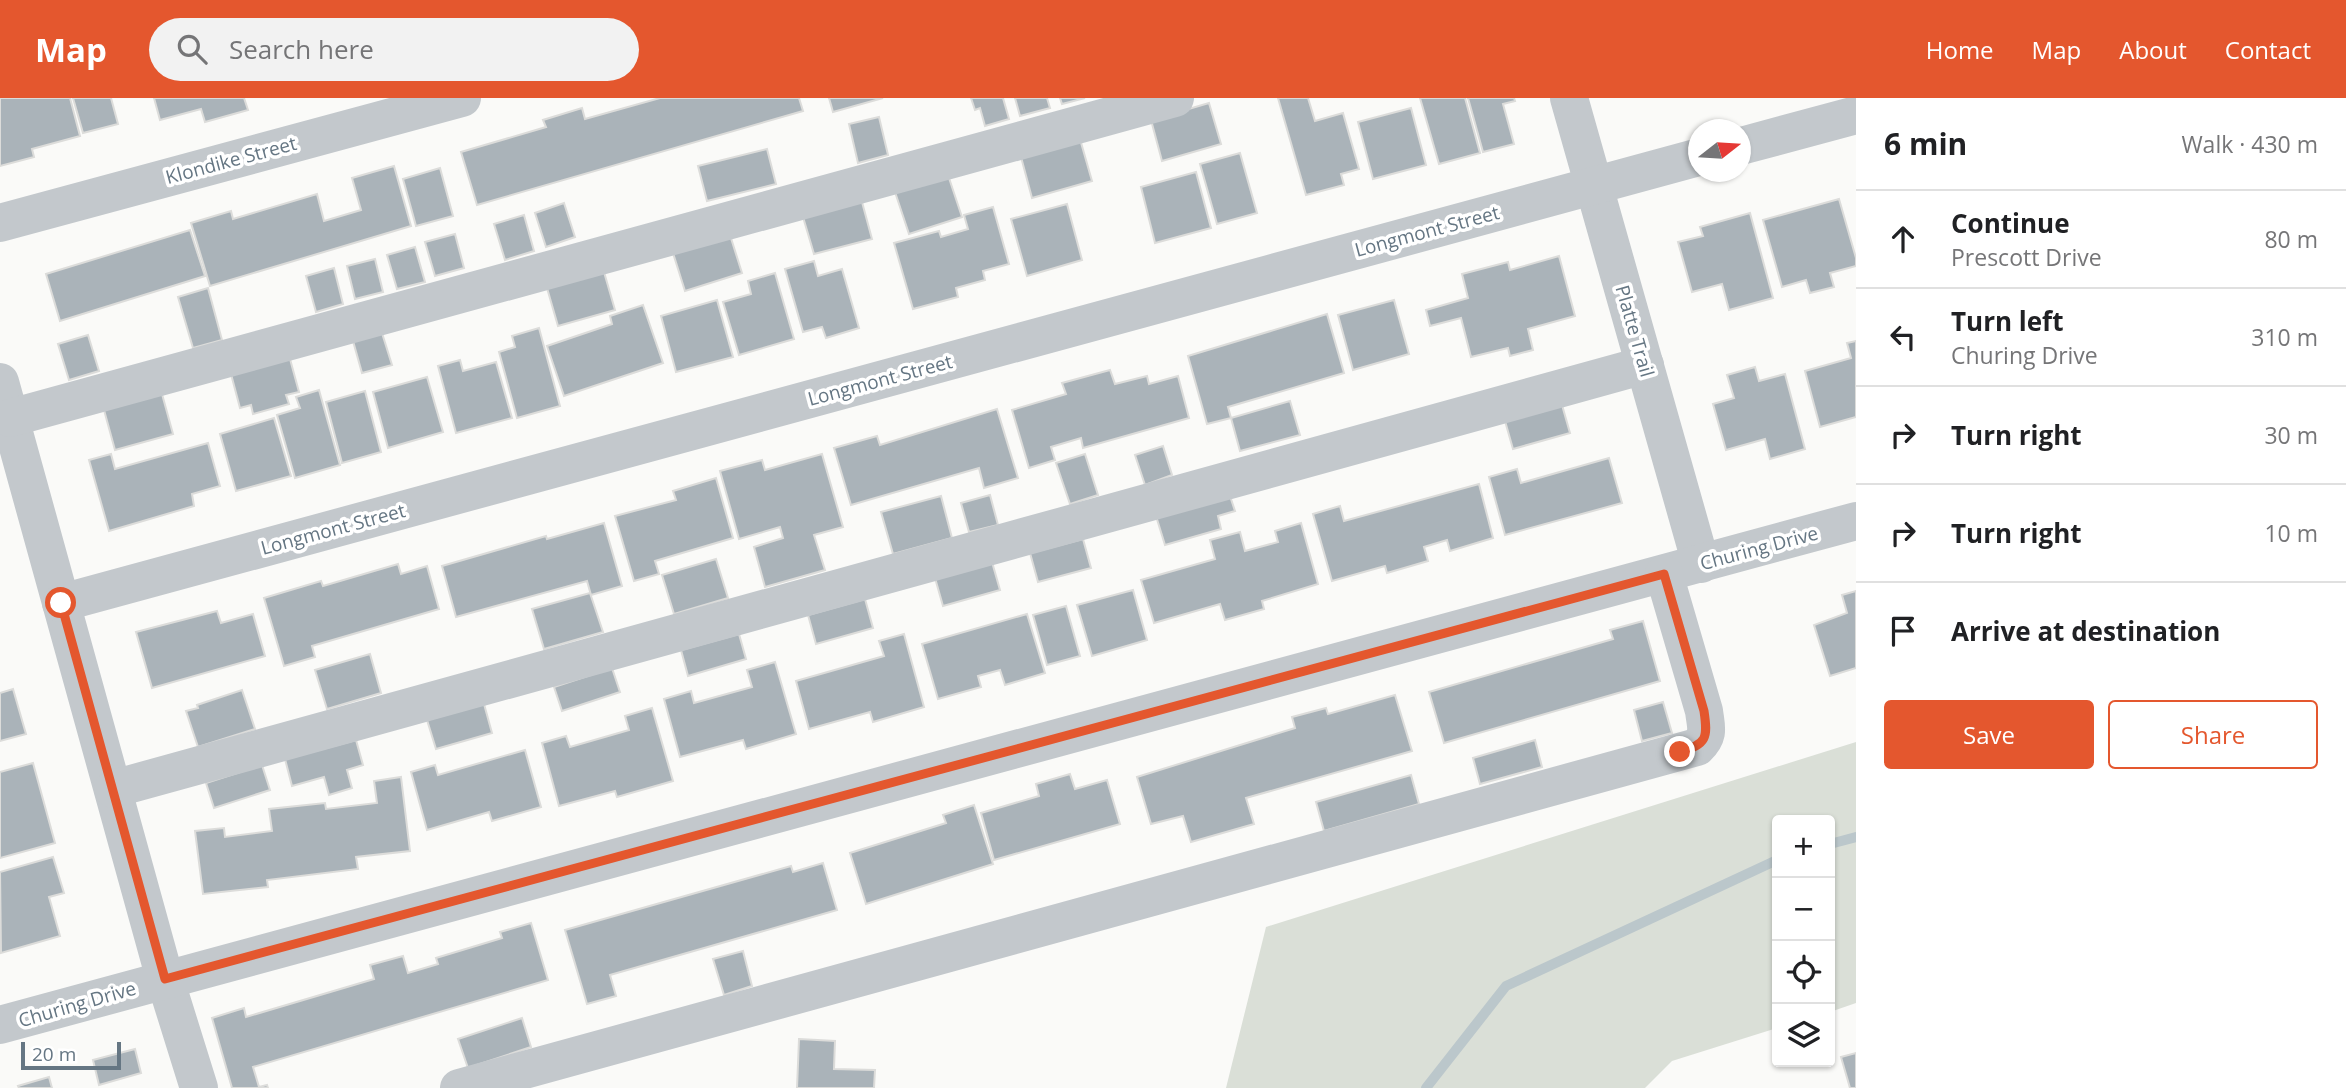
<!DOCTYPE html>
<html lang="en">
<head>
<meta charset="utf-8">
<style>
  body { margin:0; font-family:"Open Sans",sans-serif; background:#f2f2f2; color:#202124 }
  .controls { position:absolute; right:21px; bottom:21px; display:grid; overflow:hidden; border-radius:7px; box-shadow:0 2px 5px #0004 }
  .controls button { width:63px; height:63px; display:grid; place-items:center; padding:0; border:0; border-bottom:2px solid #e0e0e0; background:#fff; color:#202124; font:35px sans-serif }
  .compass { position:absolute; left:1688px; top:21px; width:63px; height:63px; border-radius:50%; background:#fff; box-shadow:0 2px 5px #0004; rotate:73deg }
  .scale { position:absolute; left:21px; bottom:18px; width:100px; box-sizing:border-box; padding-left:7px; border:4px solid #657683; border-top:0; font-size:19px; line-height:24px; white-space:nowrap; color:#657683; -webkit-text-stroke:5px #fff; paint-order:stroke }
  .stop { position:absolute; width:21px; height:21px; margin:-16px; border:5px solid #e4572e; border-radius:50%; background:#fff }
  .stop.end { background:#e4572e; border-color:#fff; box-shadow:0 2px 7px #0008 }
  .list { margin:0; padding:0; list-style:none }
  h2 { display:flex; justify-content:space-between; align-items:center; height:91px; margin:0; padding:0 28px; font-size:30px }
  h2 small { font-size:23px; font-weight:400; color:#757577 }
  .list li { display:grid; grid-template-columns:46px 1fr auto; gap:21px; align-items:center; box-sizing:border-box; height:98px; padding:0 28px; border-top:2px solid #e0e0e0 }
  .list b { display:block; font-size:26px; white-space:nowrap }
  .list p { margin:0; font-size:23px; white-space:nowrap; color:#757577 }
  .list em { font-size:23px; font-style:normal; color:#757577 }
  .actions { display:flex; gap:14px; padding:21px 28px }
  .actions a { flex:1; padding:16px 0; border:2px solid #e4572e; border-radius:7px; text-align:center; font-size:24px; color:#e4572e }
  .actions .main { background:#e4572e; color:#fff }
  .icon { flex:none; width:38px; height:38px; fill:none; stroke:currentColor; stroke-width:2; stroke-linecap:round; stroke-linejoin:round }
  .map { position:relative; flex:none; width:1856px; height:990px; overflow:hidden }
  header { display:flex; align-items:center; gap:42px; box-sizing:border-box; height:98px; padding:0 35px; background:#e4572e; color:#fff }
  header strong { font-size:33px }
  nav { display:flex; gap:38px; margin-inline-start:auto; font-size:24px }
  .search { width:490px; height:63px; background:#f2f2f2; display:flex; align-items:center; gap:18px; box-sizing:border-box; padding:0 24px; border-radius:38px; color:#757577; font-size:26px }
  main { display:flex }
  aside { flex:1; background:#fff }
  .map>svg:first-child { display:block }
</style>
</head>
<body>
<header>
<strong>Map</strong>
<div class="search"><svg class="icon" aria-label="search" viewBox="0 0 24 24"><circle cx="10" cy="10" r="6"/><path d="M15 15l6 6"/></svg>Search here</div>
<nav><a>Home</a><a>Map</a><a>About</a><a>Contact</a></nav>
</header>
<main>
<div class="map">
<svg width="1856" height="990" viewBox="0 0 1856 990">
  <rect width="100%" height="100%" fill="#fafaf8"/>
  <path fill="#dadfd7" d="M1856,644v261l-26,9v-192h-53v208l-105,33 -27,27h-419l40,-161z"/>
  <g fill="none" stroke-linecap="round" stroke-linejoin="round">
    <g stroke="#bbc7cb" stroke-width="10">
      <path d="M1830,746l26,-7"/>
      <path d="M1426,990l80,-102 271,-126"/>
    </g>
  </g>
  <g fill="#aab3b9" stroke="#dcdcda" stroke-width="2">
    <path d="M0,0h70l10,38 -48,13 2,8 -34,9z"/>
    <path d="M73,0h38l7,26 -35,9z"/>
    <path d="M154,0h90l4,12 -43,12 -4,-13 -41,11z"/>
    <path d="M660,0h139l4,13 -326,94 -16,-53 85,-25 -3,-7 39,-12 3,11z"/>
    <path d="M829,0h54l-50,14z"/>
    <path d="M971,0h32l6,21 -24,7 -5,-18 -5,2z"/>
    <path d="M1015,0h32l3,10 -30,8z"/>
    <path d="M1060,0h25l-23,6z"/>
    <path d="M1278,0h30l7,23 28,-8 16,56 -18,5 3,11 -38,10z"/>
    <path d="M1420,0h45l15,55 -41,11z"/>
    <path d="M1468,0h46l1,3 -12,3 11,40 -31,8z"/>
    <path d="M1209,5l12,41 -59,17 -11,-41z"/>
    <path d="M1411,10l15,57 -53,14 -15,-57z"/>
    <path d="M879,19l9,38 -30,8 -9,-39z"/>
    <path d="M1080,41l12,42 -60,17 -11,-41z"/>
    <path d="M767,51l9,35 -69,17 -9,-35z"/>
    <path d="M1240,55l17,60 -40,11 -17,-60z"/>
    <path d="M394,68l17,60 -201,60 -19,-63 40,-12 2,8 84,-25 7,27 37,-11 -9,-32z"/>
    <path d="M440,70l13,48 -37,10 -13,-47z"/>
    <path d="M1196,74l15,56 -56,15 -14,-56z"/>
    <path d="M948,77l14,42 -53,17 -14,-42z"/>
    <path d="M1839,101l17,59v8l-26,7 4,14 -24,6 -4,-13 -24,7 -19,-67z"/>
    <path d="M862,104l10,37 -58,15 -11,-37z"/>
    <path d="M564,105l11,34 -29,10 -11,-34z"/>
    <path d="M1067,106l15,56 -55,16 -16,-57z"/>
    <path d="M993,109l16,57 -26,7 2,9 -29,8 2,9 -45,12 -19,-66 45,-12 2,6 27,-8 -4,-14z"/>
    <path d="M1750,115l23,85 -44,12 -7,-26 -30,8 -14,-50 25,-6 -3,-9z"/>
    <path d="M524,117l10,36 -29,9 -11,-36z"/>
    <path d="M190,132l15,46 -145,45 -14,-47z"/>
    <path d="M455,136l9,34 -29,8 -10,-34z"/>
    <path d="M730,137l12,38 -57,18 -12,-38z"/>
    <path d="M415,149l10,35 -28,7 -10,-34z"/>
    <path d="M1559,158l16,60 -47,13 5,21 -23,6 -2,-8 -37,9 -10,-39 -31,8 -4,-16 42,-12 -6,-24 46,-12 2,8z"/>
    <path d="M375,161l8,33 -28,7 -8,-33z"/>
    <path d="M814,163l4,15 24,-7 17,59 -33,10 -4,-11 -19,5 -18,-63z"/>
    <path d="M334,170l9,36 -27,8 -10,-36z"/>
    <path d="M604,174l11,38 -57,16 -11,-38z"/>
    <path d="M775,175l19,66 -55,16 -16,-53 28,-8 -3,-13z"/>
    <path d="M208,190l14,52 -29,8 -15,-51z"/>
    <path d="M717,202l16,57 -57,15 -15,-56z"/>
    <path d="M1394,202l15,54 -56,16 -15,-55z"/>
    <path d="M643,207l20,58 -99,33 -17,-50 65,-22 -2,-8z"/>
    <path d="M1327,216l17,59 -116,34 3,11 -24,6 -19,-68z"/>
    <path d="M539,230l21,78 -43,12 -18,-66 16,-5 -3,-11z"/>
    <path d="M382,235l10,32 -30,8 -9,-32z"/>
    <path d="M88,237l11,36 -30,9 -11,-36z"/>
    <path d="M1856,243v76l-36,10 -15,-56 46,-13 -4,-15z"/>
    <path d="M290,261l9,33 -13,3 3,9 -36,10 -2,-9 -11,3 -9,-34z"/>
    <path d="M460,262l3,11 33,-9 16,56 -56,15 -18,-67z"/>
    <path d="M1755,269l4,14 26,-7 20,75 -35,10 -5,-20 -39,11 -13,-46 21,-6 -7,-23z"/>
    <path d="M1110,272l5,14 32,-8 2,8 29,-8 11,42 -106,30 -2,-10 -30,9 4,13 -26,8 -17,-58 54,-16 -4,-11z"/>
    <path d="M427,279l16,55 -55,16 -15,-56z"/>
    <path d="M319,292l21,75 -45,13 -18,-63 23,-7 -4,-11z"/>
    <path d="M365,293l16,61 -39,11 -16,-61z"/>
    <path d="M162,296l11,40 -58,16 -11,-40z"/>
    <path d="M1290,303l10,34 -60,16 -9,-33z"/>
    <path d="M1562,307l8,28 -57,16 -8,-28z"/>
    <path d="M997,311l21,69 -34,10 -5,-20 -128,37 -17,-57 43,-12 3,9z"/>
    <path d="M274,320l17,58 -55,15 -16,-57z"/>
    <path d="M208,345l12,43 -28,8 2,12 -85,25 -20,-71 22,-6 4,15z"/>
    <path d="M1163,348l9,29 -27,10 -10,-30z"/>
    <path d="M822,356l21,73 -29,8 11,35 -60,17 -11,-40 29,-9 -3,-11 -41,12 -19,-68 42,-11 3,10z"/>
    <path d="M1085,356l13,41 -28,9 -14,-41z"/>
    <path d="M1609,360l13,45 -117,32 -16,-58 28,-8 4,14z"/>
    <path d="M716,380l17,60 -78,23 4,13 -25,7 -19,-65 61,-16 -3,-9z"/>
    <path d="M1479,386l14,54 -43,13 -3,-11 -23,7 4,14 -41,12 -2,-7 -53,15 -19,-67 27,-8 4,15z"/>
    <path d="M990,397l8,30 -29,7 -8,-29z"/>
    <path d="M941,398l11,42 -59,16 -12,-42z"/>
    <path d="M1230,398l5,15 -17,5 3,13 -56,16 -9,-29z"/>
    <path d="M604,425l18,63 -31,9 -4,-14 -131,36 -14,-51 104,-30 1,3z"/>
    <path d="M1301,425l17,61 -56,17 2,8 -39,11 -5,-16 -66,19 -13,-43 74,-21 -5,-19 30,-8 5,19 33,-9 -3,-11z"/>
    <path d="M1083,441l8,29 -53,14 -8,-29z"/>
    <path d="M716,461l12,39 -54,16 -12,-39z"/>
    <path d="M992,464l8,28 -57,16 -8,-28z"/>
    <path d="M398,466l3,10 26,-8 12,43 -127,37 3,11 -31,9 -20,-68 57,-17 2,5z"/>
    <path d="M1133,492l14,50 -55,16 -15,-51z"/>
    <path d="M1856,493v77l-26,8 -16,-51 33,-12 -5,-18z"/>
    <path d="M590,495l13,39 -59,17 -12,-40z"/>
    <path d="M865,501l8,29 -57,16 -8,-29z"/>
    <path d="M1066,508l14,50 -33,9 -14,-50z"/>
    <path d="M217,513l4,12 32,-9 12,42 -113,32 -16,-56z"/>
    <path d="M1027,516l18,59 -40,12 -5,-15 -22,6 3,11 -43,12 -16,-55z"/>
    <path d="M1643,523l17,60 -216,62 -15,-51 184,-53 -3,-9z"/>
    <path d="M739,536l7,25 -58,17 -7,-26z"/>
    <path d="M904,536l20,73 -51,15 -3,-10 -61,17 -13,-48 88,-25 -5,-15z"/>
    <path d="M370,556l11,39 -54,16 -12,-39z"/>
    <path d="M775,564l21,72 -50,15 -3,-9 -63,17 -16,-58 27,-8 3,12 58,-16 -5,-17z"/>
    <path d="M612,570l8,24 -58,19 -8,-24z"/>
    <path d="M13,591l13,45 -26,7v-48z"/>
    <path d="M242,592l13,39 -57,18 -12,-36 12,-3 -1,-3z"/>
    <path d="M1395,597l17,56 -166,47 8,26 -63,18 -8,-26 -32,8 -14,-47 158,-49 -3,-11 34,-9 2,6z"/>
    <path d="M1663,604l9,31 -30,8 -8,-31z"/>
    <path d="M484,606l8,29 -56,16 -9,-29z"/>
    <path d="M652,610l21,73 -56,16 -2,-6 -56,15 -17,-63 24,-7 4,11 59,-17 -4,-14z"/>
    <path d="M356,642l7,25 -16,5 5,18 -23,7 -5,-18 -32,9 -7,-27z"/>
    <path d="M1535,642l7,27 -62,17 -7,-26z"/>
    <path d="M525,652l16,57 -49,14 -3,-9 -62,18 -16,-58 24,-7 3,10z"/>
    <path d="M33,665l22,80 -55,15v-86z"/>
    <path d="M262,667l8,25 -56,18 -8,-25z"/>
    <path d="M1070,676l5,15 32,-9 13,44 -126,36 -13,-47 58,-17 -3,-12z"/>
    <path d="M1411,677l8,29 -95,27 -8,-29z"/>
    <path d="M401,679l9,74 -54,6 2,12 -91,11 1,7 -65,7 -8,-63 29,-3 1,9 47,-6 -3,-22 56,-6 1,6 51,-6 -3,-22z"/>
    <path d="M974,707l19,59 -127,40 -16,-51 96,-30 -3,-8z"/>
    <path d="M53,759l11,36 -15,4 11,39 -59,17 -1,-81z"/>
    <path d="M823,765l14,47 -227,65 6,21 -29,8 -22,-74 226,-64 2,6z"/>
    <path d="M531,825l17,57 -295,87 6,20 8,-2 1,3h-36l-20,-70 32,-10 2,9 128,-38 -4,-14 33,-9 5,17 30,-9 -2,-6 66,-20 -2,-6z"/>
    <path d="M743,853l9,35 -28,9 -11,-36z"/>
    <path d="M522,920l9,29 -63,21 -10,-29z"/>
    <path d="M799,941l36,2 -1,28 41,1 -1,18h-77z"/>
    <path d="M135,951l6,24 -42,12 -6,-25z"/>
    <path d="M1856,955v35h-6l-9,-31z"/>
    <path d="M49,979l3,11h-33l-1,-2z"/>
  </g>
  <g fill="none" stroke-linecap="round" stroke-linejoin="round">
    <g stroke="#c3c8cc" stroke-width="38">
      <path d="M1569,0l132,466"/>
      <path d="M1741,48l115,-31"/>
      <path d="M0,125l462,-125"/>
      <path d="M0,284l165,597 34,109"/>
      <path d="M10,320l1165,-320"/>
      <path d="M61,505l1638,-446"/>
      <path d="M113,691l1532,-424"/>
      <path d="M0,927l1856,-504"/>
      <path d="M459,990l1238,-341c13,-12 9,-20 7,-36l-40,-137"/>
    </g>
  </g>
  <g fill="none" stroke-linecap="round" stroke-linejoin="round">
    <path stroke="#e4572e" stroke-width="9" d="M61,505l104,376 1499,-405 40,137c4,27 3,33 -24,41"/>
  </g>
  <g text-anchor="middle" stroke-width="7" stroke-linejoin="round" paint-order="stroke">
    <g font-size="19" fill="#657683" stroke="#fff">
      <text transform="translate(231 62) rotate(-15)" y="7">Klondike Street</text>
      <text transform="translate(1427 133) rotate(-15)" y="7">Longmont Street</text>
      <text transform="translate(1635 233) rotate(74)" y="7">Platte Trail</text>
      <text transform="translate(880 282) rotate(-15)" y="7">Longmont Street</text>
      <text transform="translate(333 431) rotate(-15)" y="7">Longmont Street</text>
      <text transform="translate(1759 450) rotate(-15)" y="7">Churing Drive</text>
      <text transform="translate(77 906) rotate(-16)" y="7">Churing Drive</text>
    </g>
  </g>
</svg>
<div class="controls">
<button>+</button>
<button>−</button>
<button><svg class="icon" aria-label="locate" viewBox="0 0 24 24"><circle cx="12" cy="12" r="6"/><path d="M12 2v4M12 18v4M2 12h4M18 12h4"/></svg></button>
<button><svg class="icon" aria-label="layers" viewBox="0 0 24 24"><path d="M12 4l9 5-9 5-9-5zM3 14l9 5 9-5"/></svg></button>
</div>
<svg class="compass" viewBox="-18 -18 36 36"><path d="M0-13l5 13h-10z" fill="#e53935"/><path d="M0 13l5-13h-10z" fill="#757577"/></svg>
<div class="scale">20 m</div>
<div class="stop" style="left:61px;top:505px"></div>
<div class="stop end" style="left:1680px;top:654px"></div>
</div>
<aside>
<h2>6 min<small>Walk · 430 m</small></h2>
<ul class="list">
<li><svg class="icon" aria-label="ahead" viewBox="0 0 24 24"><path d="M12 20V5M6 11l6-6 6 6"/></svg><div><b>Continue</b><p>Prescott Drive</p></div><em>80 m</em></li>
<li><svg class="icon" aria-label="left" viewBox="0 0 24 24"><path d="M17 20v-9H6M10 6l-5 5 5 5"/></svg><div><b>Turn left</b><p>Churing Drive</p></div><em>310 m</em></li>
<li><svg class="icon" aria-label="right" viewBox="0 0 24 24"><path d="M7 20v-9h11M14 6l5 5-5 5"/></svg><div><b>Turn right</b></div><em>30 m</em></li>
<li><svg class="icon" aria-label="right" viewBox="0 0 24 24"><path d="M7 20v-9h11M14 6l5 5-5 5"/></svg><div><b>Turn right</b></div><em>10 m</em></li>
<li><svg class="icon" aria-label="arrive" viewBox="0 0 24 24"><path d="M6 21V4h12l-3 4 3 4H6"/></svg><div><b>Arrive at destination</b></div></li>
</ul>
<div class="actions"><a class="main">Save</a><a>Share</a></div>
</aside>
</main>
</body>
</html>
